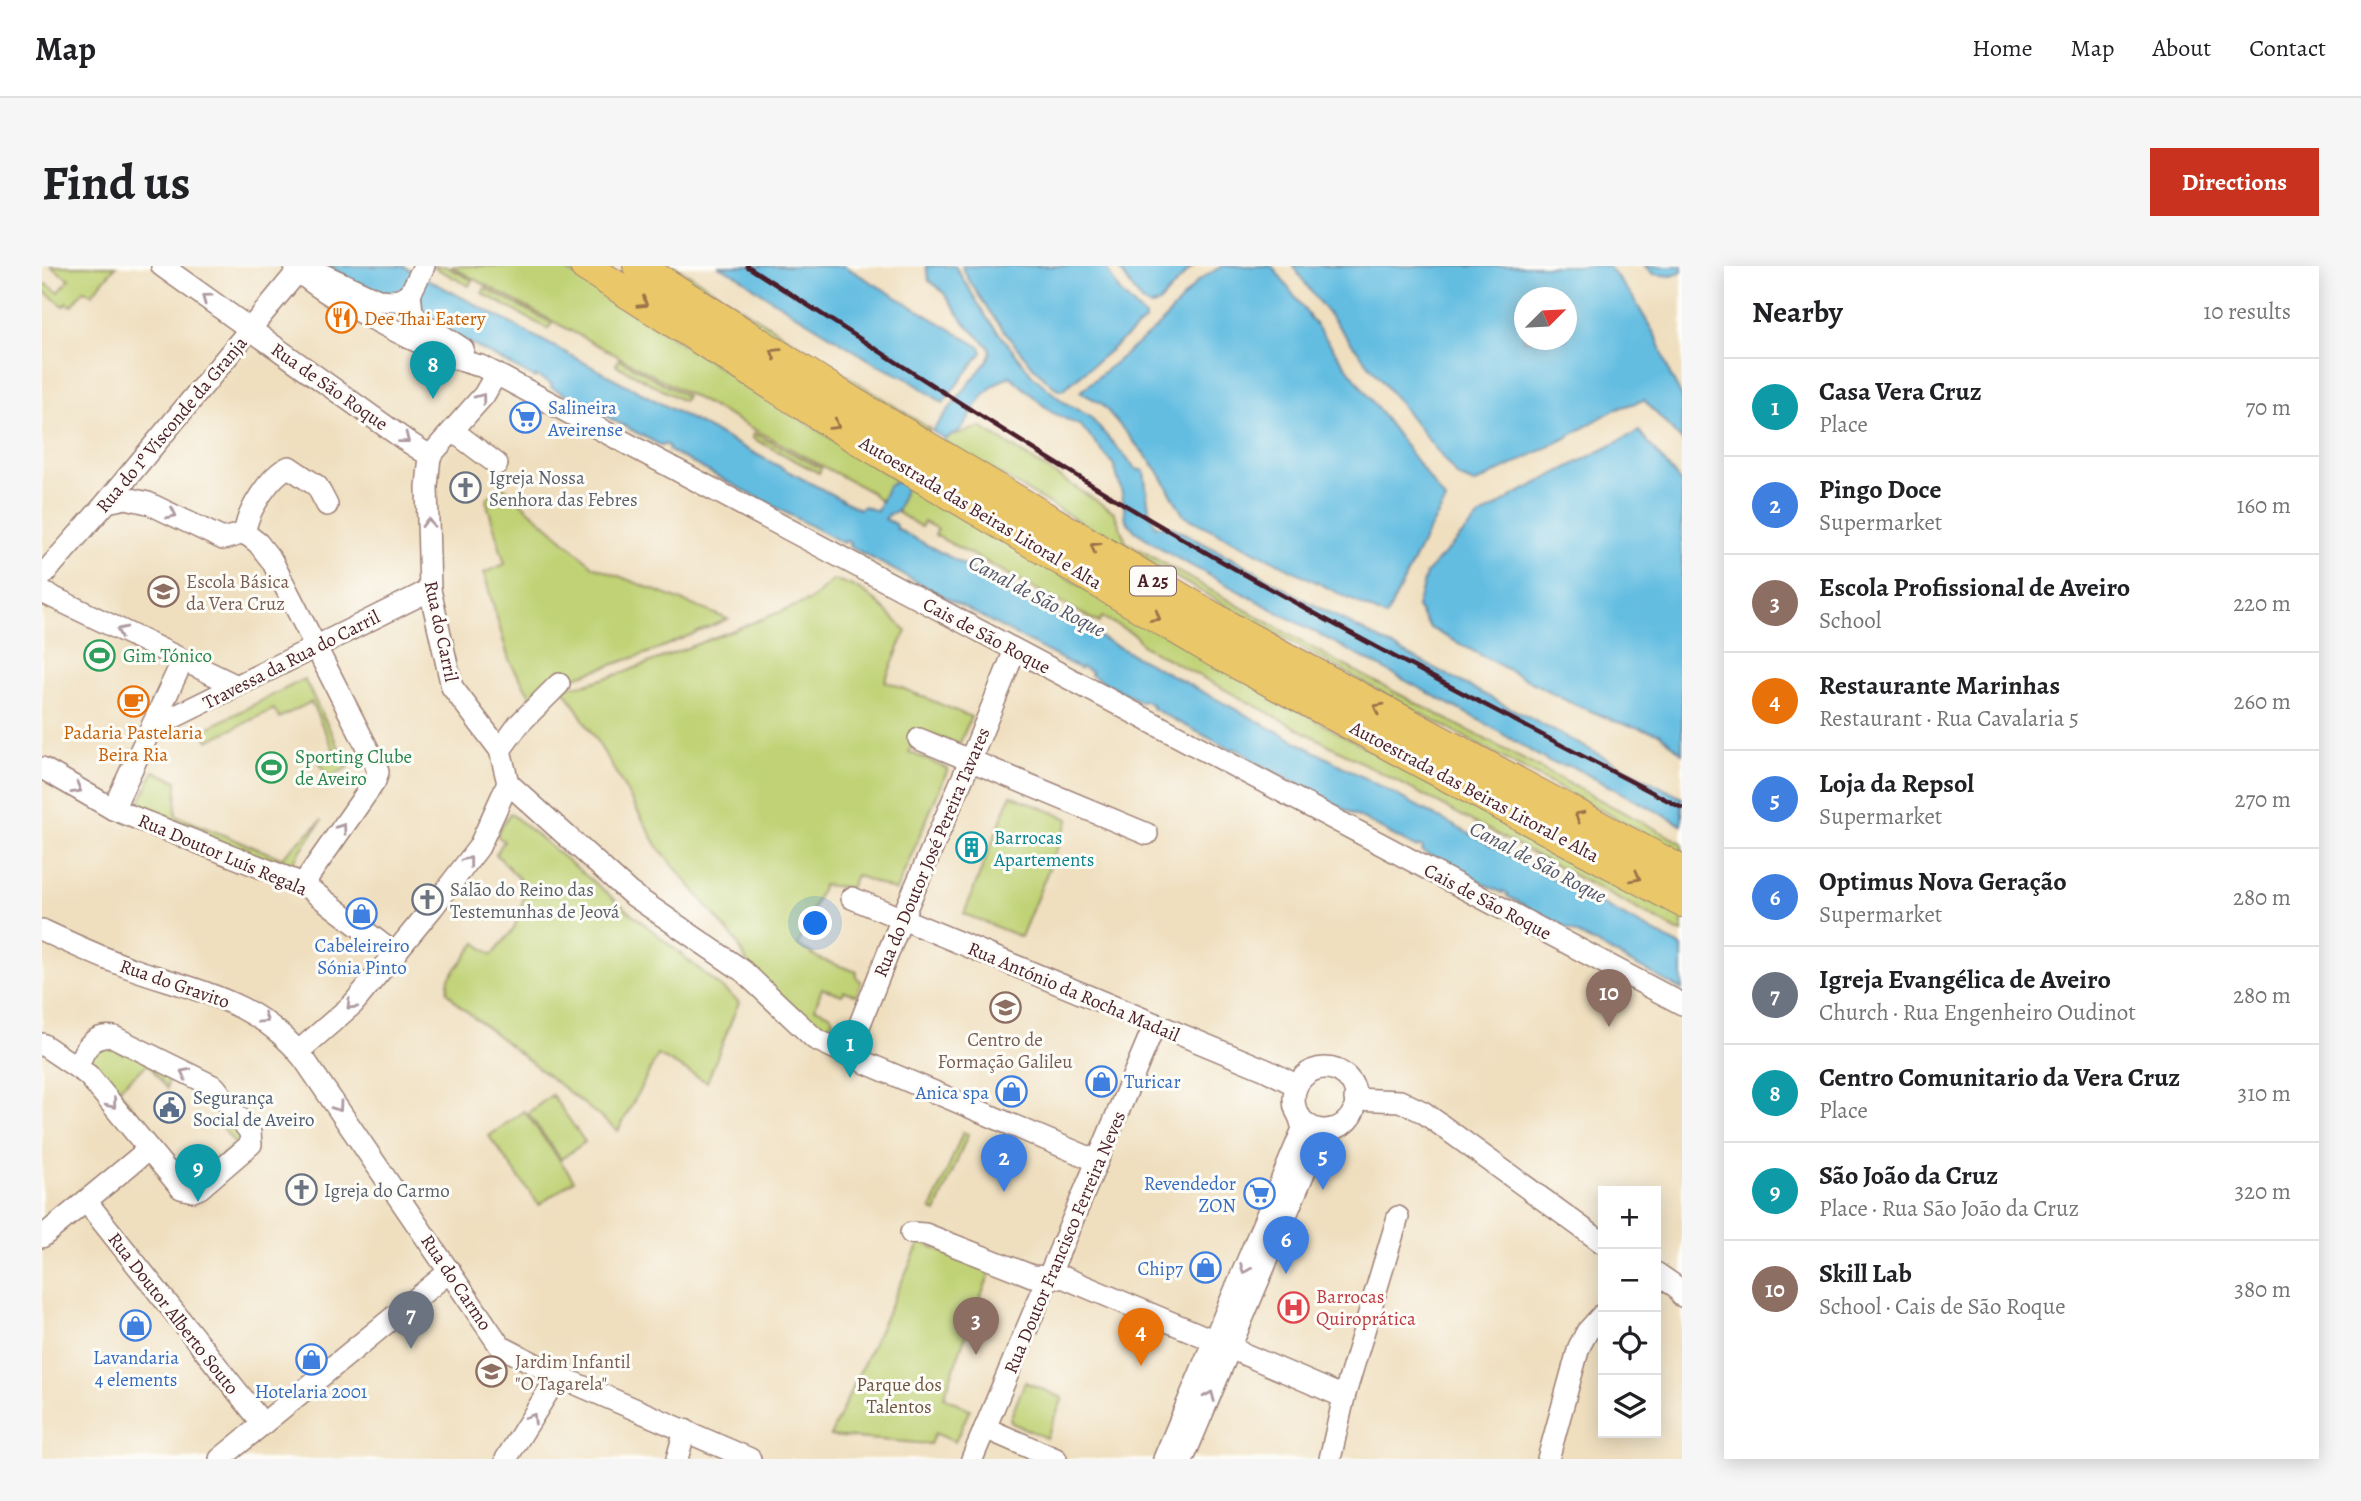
<!DOCTYPE html>
<html lang="en">
<head>
<meta charset="utf-8">
<style>
  body { margin:0; font-family:Alegreya,serif; background:#f6f6f6; color:#202124 }
  .controls { position:absolute; right:21px; bottom:21px; display:grid; overflow:hidden; border-radius:0px; box-shadow:0 4px 18px #0003 }
  .controls button { width:63px; height:63px; display:grid; place-items:center; padding:0; border:0; border-bottom:2px solid #e0e0e0; background:#fff; color:#202124; font:35px sans-serif }
  .compass { position:absolute; left:1472px; top:21px; width:63px; height:63px; border-radius:50%; background:#fff; box-shadow:0 4px 18px #0003; rotate:66deg }
  .you { position:absolute; left:774px; top:658px; width:24px; height:24px; margin:-18px; border:5px solid #fff; border-radius:50%; background:#1a73e8; box-shadow:0 0 0 10px #1a73e833 }
  .badge { display:grid; place-items:center; width:46px; height:46px; border-radius:50%; background:#c8321e; color:#fff; font-size:23px; font-weight:700 }
  .pin { position:absolute; translate:-50% -58px; filter:drop-shadow(0 2px 4px #0008) }
  .pin::after { content:''; position:absolute; top:37px; width:24px; height:21px; background:inherit; clip-path:polygon(0 0,100% 0,50% 100%) }
  .list { margin:0; padding:0; list-style:none }
  h2 { display:flex; justify-content:space-between; align-items:center; height:91px; margin:0; padding:0 28px; font-size:30px }
  h2 small { font-size:23px; font-weight:400; color:#757577 }
  .list li { display:grid; grid-template-columns:46px 1fr auto; gap:21px; align-items:center; box-sizing:border-box; height:98px; padding:0 28px; border-top:2px solid #e0e0e0 }
  .list b { display:block; font-size:26px; white-space:nowrap }
  .list p { margin:0; font-size:23px; white-space:nowrap; color:#757577 }
  .list em { font-size:23px; font-style:normal; color:#757577 }
  .icon { flex:none; width:38px; height:38px; fill:none; stroke:currentColor; stroke-width:2; stroke-linecap:round; stroke-linejoin:round }
  .map { position:relative; flex:none; width:1640px; height:1193px; overflow:hidden; border-radius:0px }
  header { display:flex; align-items:center; gap:42px; box-sizing:border-box; height:98px; padding:0 35px; background:#fff; border-bottom:2px solid #e0e0e0 }
  header strong { font-size:33px }
  nav { display:flex; gap:38px; margin-inline-start:auto; font-size:24px }
  .intro { display:flex; align-items:center; justify-content:space-between; box-sizing:border-box; height:168px; padding:0 42px }
  h1 { margin:0; font-size:49px }
  .button { padding:18px 32px; border-radius:0px; background:#c8321e; color:#fff; font-size:24px; font-weight:700 }
  main { display:flex; gap:42px; padding:0 42px }
  aside { flex:1; background:#fff; border-radius:0px; box-shadow:0 4px 18px #0003 }
  .map>svg:first-child { display:block }
</style>
</head>
<body>
<header>
<strong>Map</strong>
<nav><a>Home</a><a>Map</a><a>About</a><a>Contact</a></nav>
</header>
<div class="intro"><h1>Find us</h1><a class="button">Directions</a></div>
<main>
<div class="map">
<svg width="1640" height="1193" viewBox="0 0 1640 1193">
  <rect width="100%" height="100%" fill="#fdfcf7"/>
  <filter id="ink" filterUnits="userSpaceOnUse"><feTurbulence type="fractalNoise" baseFrequency=".0143" numOctaves="2"/><feDisplacementMap in="SourceGraphic" scale="14" xChannelSelector="R" yChannelSelector="G"/><feConvolveMatrix kernelMatrix="1 2 1 2 8 2 1 2 1" color-interpolation-filters="sRGB"/></filter>
  <filter id="wash" filterUnits="userSpaceOnUse"><feTurbulence type="fractalNoise" baseFrequency=".00686" numOctaves="4" result="noise"/><feDisplacementMap in="SourceGraphic" scale="28" xChannelSelector="R" yChannelSelector="G"/><feGaussianBlur stdDeviation="1.57" result="paint"/><feColorMatrix in="noise" values="0 0 0 0 0 0 0 0 0 0 0 0 0 0 0 0 0 1.4 0 .05"/><feComposite in="paint" operator="in"/></filter>
  <g filter="url(#wash)">
    <rect width="100%" height="100%" fill="#efdfbf"/>
    <g fill="#c0d275" stroke="#857850" stroke-width="2">
      <path d="M8,0h66l-24,28 -8,-4 -12,16 -6,-3 -2,3 -22,-16v-8l17,10 10,-13z"/>
      <path d="M390,0h13l27,14 -3,6z"/>
      <path d="M408,0h110l338,215 -10,5 -2,8 -6,7 -9,-9z"/>
      <path d="M622,0h12l254,163 -2,3 -122,-74z"/>
      <path d="M443,22l67,35 -4,6 -66,-36z"/>
      <path d="M577,93l67,37 -3,5 -67,-36z"/>
      <path d="M939,161l133,85 12,30 210,119 346,182v10c-250,-131 -497,-266 -738,-412l2,-4z"/>
      <path d="M712,167l67,35 -2,5 -67,-35z"/>
      <path d="M459,219l92,81 135,53 -80,34 -92,30 -25,14 -22,-37 -25,-87 21,-9 -19,-64z"/>
      <path d="M864,220l431,246 345,186v15l-539,-287 -8,-11 -33,-18 -3,6 -164,-88 3,-6 -14,-7 -3,5 -24,-15z"/>
      <path d="M791,314c31,5 51,29 73,51l-21,50 86,36 -12,28 -40,-15 -10,22 39,17 -52,122 -40,-16 -6,13 -27,-3 -25,60 22,14 37,13 -1,5 5,4 -4,14 -13,-4 -2,4 -20,-7 -7,20 15,6 3,5 -5,12 10,4 -2,6 -12,-5 -76,-72 -11,-22 -79,-95 -50,-88 -45,-72 23,-3 39,-12 186,-72z"/>
      <path d="M262,413l45,88 -21,11 -10,-19 16,-9 -23,-48 -32,16 -5,-9 -66,32 -6,-10z"/>
      <path d="M112,505l23,10 -1,35 105,42 41,-38 -35,50 -149,-64z"/>
      <path d="M969,529l58,24 -48,118 -57,-23z"/>
      <path d="M468,547l229,189 -32,80 -49,-27 -40,76 -158,-125 -13,-14 2,-14 27,-35 16,12 22,-26 13,-42 -31,-33 8,-13 -8,-6z"/>
      <path d="M55,780l24,1 -2,5 4,2 2,-4 44,24 -2,14 -19,-24 -30,25 32,41 -6,-2 -40,-48 4,-3 -3,-4 -4,3 -8,-10 -2,-10z"/>
      <path d="M164,826l38,46 -50,44 -7,-1 -17,-24 8,8 15,-12 13,15 29,-24 -12,-16 4,-4 -22,-27z"/>
      <path d="M510,829l33,47 -24,17 -33,-46z"/>
      <path d="M482,845l50,69 -35,25 -50,-69z"/>
      <path d="M921,866l5,2 -32,78 -5,-2z"/>
      <path d="M878,976l71,29 -21,52 -26,74 26,12 -15,33 -20,-9 -5,11 -100,-8z"/>
      <path d="M983,1116l38,16 -17,40 -34,-15 -2,-4z"/>
    </g>
    <g fill="#63bde1" stroke="#566e86" stroke-width="2" fill-rule="evenodd">
      <path d="M283,0h78l456,243 5,-3 13,5 11,-25 10,-5 8,5 -9,26 -7,2 -5,5 10,5 2,5 785,418v43l-175,-94 1,-2 -5,-3 -1,2 -80,-42 1,-3 -4,-2 -2,2 -169,-90 1,-2 -15,-8 -2,2 -80,-42 1,-3 -10,-5 -2,2 -50,-27 1,-3 -11,-5 -1,2 -231,-123 1,-3 -4,-2 -3,2 -175,-93 1,-3 -4,-3 -3,2 -111,-59 1,-3 -16,-8 -1,2z"/>
      <path d="M676,0h126l136,81 2,5 -39,51 -35,-24 -30,-14 -115,-71 -26,-19z"/>
      <path d="M884,0h29l32,52 46,58 29,25 27,15 47,53 8,2 5,38 6,17 17,1 67,35 73,42 370,194v27l-109,-58 -24,-5 -68,-41 -308,-165 -38,-25 -9,-11 -4,-27 -8,-28 -33,-39 -30,-14 -41,-36c-33,15 -31,33 -52,56 -3,3 -9,4 -13,7l-13,-8 55,-70 4,-9 -2,-5c-8,-8 -17,-16 -24,-24 -12,-15 -19,-33 -36,-42z"/>
      <path d="M920,0h143l15,26 25,25v4l-81,68 -4,1c-23,-11 -88,-98 -98,-124z"/>
      <path d="M1075,0h76l-34,37 -8,4 -9,-5z"/>
      <path d="M1180,0h50l174,235 -20,34 -40,82 -202,-101 -27,-47 -56,-66 -21,-11 80,-67 38,-44z"/>
      <path d="M1251,0h315l24,30 26,44 12,34 12,23v44l-38,-41 -30,10 -50,29 -90,45 -16,-7 -143,-180zM1482,32h42v42h-42z"/>
      <path d="M1603,0h37v6l-10,4 -19,-2z"/>
      <path d="M1597,165l43,53v269l-23,-20 -42,-11 -50,-21 -137,-73 -13,-21 9,-34 52,-55 38,-24z"/>
    </g>
  </g>
  <g filter="url(#ink)">
    <g fill="none" stroke-linecap="round" stroke-linejoin="round">
      <defs>
        <g id="minor">
          <path d="M120,0l243,174 25,16"/>
          <path d="M252,0c22,28 150,93 187,100l1201,638"/>
          <path d="M273,5l63,29 16,1 16,-7"/>
          <path d="M368,28l2,17 6,9 45,29"/>
          <path d="M368,28l14,-28"/>
          <path d="M411,165l44,33"/>
          <path d="M388,190l54,-61 12,-21"/>
          <path d="M65,236l19,-4 22,5 75,36 22,-6"/>
          <path d="M203,267l13,10 14,18 103,202 3,9 -3,9 -72,103"/>
          <path d="M203,267c1,-20 25,-58 44,-66l28,19 10,19"/>
          <path d="M0,310l65,-74 191,-231"/>
          <path d="M0,326l195,94"/>
          <path d="M110,462l278,-138"/>
          <path d="M877,473l228,95"/>
          <path d="M458,484l19,-26 40,-40"/>
          <path d="M0,502l71,41 190,75 92,70"/>
          <path d="M466,517l122,110 113,78 72,68 51,24 231,98"/>
          <path d="M71,543l70,-149"/>
          <path d="M810,632l414,172 30,15"/>
          <path d="M0,664c30,14 62,29 94,40 64,22 124,32 168,89l196,287 58,30 192,83"/>
          <path d="M0,778l46,31 93,113 12,3 7,-3 51,-44 -1,-12 -35,-45 -101,-50c-21,-3 -30,11 -36,29"/>
          <path d="M257,785l54,-47 80,-97 46,-60 29,-64 -8,-33 -48,-63 -22,-97 -3,-103 3,-31"/>
          <path d="M806,788l54,-136 68,-157 45,-111"/>
          <circle cx="1283" cy="833" r="31"/>
          <path d="M1313,833l45,2 23,11 180,131"/>
          <path d="M44,935l177,223"/>
          <path d="M869,967l14,1 107,42 33,2 150,63"/>
          <path d="M0,971l107,-88"/>
          <path d="M1614,1007l22,15 4,8"/>
          <path d="M1188,1082l114,49"/>
          <path d="M943,1162l71,31"/>
          <path d="M178,1193l230,-188"/>
          <path d="M464,1193l52,-83"/>
          <path d="M635,1193l8,-29"/>
          <path d="M930,1193l183,-435"/>
          <path d="M1122,1193l139,-330 -4,-14"/>
          <path d="M1141,1193l136,-322 12,-8"/>
          <path d="M1288,1193l14,-62 54,-180"/>
          <path d="M1506,1193l31,-112 8,-15 16,-18"/>
        </g>
        <g id="highway">
          <path d="M543,0l256,163 376,224 465,249"/>
          <path d="M596,0l219,139 374,223 451,243"/>
        </g>
      </defs>
      <use href="#minor" stroke="#9c7f75" stroke-width="24"/>
      <use href="#highway" stroke="#9c7f75" stroke-width="32"/>
      <use href="#minor" stroke="#fff" stroke-width="21"/>
      <use href="#highway" stroke="#eac769" stroke-width="30"/>
      <path stroke="#4a1f2b" stroke-width="4.5" d="M705,0c134,86 268,174 405,255 173,102 352,194 530,287"/>
    </g>
    <defs><path id="oneway-chevron" d="M-2-3.5L2.5 0L-2 3.5" fill="none" stroke-width="1.6" stroke-linecap="round" stroke-linejoin="round" transform="scale(1.75)"/></defs>
    <g stroke="#ae9aa0">
      <use href="#oneway-chevron" transform="translate(164 32) rotate(-144)"/>
      <use href="#oneway-chevron" transform="translate(439 132) rotate(-53)"/>
      <use href="#oneway-chevron" transform="translate(363 173) rotate(38)"/>
      <use href="#oneway-chevron" transform="translate(130 248) rotate(26)"/>
      <use href="#oneway-chevron" transform="translate(386 257) rotate(-91)"/>
      <use href="#oneway-chevron" transform="translate(79 365) rotate(-154)"/>
      <use href="#oneway-chevron" transform="translate(35 523) rotate(30)"/>
      <use href="#oneway-chevron" transform="translate(300 562) rotate(-55)"/>
      <use href="#oneway-chevron" transform="translate(426 595) rotate(-52)"/>
      <use href="#oneway-chevron" transform="translate(309 739) rotate(135)"/>
      <use href="#oneway-chevron" transform="translate(222 753) rotate(34)"/>
      <use href="#oneway-chevron" transform="translate(143 807) rotate(-154)"/>
      <use href="#oneway-chevron" transform="translate(70 838) rotate(51)"/>
      <use href="#oneway-chevron" transform="translate(296 841) rotate(55)"/>
      <use href="#oneway-chevron" transform="translate(1203 1003) rotate(112)"/>
      <use href="#oneway-chevron" transform="translate(1168 1130) rotate(-67)"/>
      <use href="#oneway-chevron" transform="translate(490 1152) rotate(-58)"/>
    </g>
    <g stroke="#9a734a">
      <use href="#oneway-chevron" transform="translate(601 37) rotate(33)"/>
      <use href="#oneway-chevron" transform="translate(733 87) rotate(-148)"/>
      <use href="#oneway-chevron" transform="translate(793 159) rotate(32)"/>
      <use href="#oneway-chevron" transform="translate(1053 281) rotate(-149)"/>
      <use href="#oneway-chevron" transform="translate(1114 351) rotate(31)"/>
      <use href="#oneway-chevron" transform="translate(1336 442) rotate(-152)"/>
      <use href="#oneway-chevron" transform="translate(1537 550) rotate(-152)"/>
      <use href="#oneway-chevron" transform="translate(1594 611) rotate(28)"/>
    </g>
  </g>
  <defs>
    <symbol id="restaurant-ring" viewBox="-11 -11 22 22"><circle r="9.5" fill="#fdfcf7" stroke="#e8710a" stroke-width="1.5"/><path d="M-5-6h1v4h1v-4h1v4h1v-4h1v5L-1.5 .5V6h-2V.5L-5-1ZM5-6V6H3V1.5H1.5Q1.5-4 5-6Z" fill="#e8710a"/></symbol>
    <symbol id="supermarket-ring" viewBox="-11 -11 22 22"><circle r="9.5" fill="#fdfcf7" stroke="#3f7fe0" stroke-width="1.5"/><path d="M-6-5.5h2.5l.6 2H6L4.5 2H-2.5L-4.4-4H-6ZM-1.5 3.2a1.3 1.3 0 1 0 .1 0ZM3 3.2a1.3 1.3 0 1 0 .1 0Z" fill="#3f7fe0"/></symbol>
    <symbol id="church-ring" viewBox="-11 -11 22 22"><circle r="9.5" fill="#fdfcf7" stroke="#6b7280" stroke-width="1.5"/><path d="M-1.2-6h2.4v3.5h3.3v2.4h-3.3V6h-2.4V-.1h-3.3v-2.4h3.3Z" fill="#6b7280"/></symbol>
    <symbol id="school-ring" viewBox="-11 -11 22 22"><circle r="9.5" fill="#fdfcf7" stroke="#8d6e63" stroke-width="1.5"/><path d="M0-5L7-2L0 1L-7-2ZM-4 1L0 2.5L4 1V4Q0 6-4 4Z" fill="#8d6e63"/></symbol>
    <symbol id="stadium-ring" viewBox="-11 -11 22 22"><circle r="9.5" fill="#fdfcf7" stroke="#2e9e5b" stroke-width="1.5"/><path d="M0-5a6.5 5 0 1 0 0 10a6.5 5 0 1 0 0-10ZM-3.5-1.8h7v3.6h-7Z" fill="#2e9e5b"/></symbol>
    <symbol id="cafe-ring" viewBox="-11 -11 22 22"><circle r="9.5" fill="#fdfcf7" stroke="#e8710a" stroke-width="1.5"/><path d="M-5.5-4.5H6V0H3Q3 3.5 0 3.5H-2.5Q-5.5 3.5-5.5 0ZM3-3.2v2h1.7v-2ZM-6 4.5H4V6H-6Z" fill="#e8710a"/></symbol>
    <symbol id="building-ring" viewBox="-11 -11 22 22"><circle r="9.5" fill="#fdfcf7" stroke="#0f9aa8" stroke-width="1.5"/><path d="M-4-6H4V6H1V3H-1V6H-4ZM-2.5-4.3h1.7v1.8h-1.7ZM.8-4.3h1.7v1.8H.8ZM-2.5-1h1.7V.8h-1.7ZM.8-1h1.7V.8H.8Z" fill="#0f9aa8"/></symbol>
    <symbol id="shop-ring" viewBox="-11 -11 22 22"><circle r="9.5" fill="#fdfcf7" stroke="#3f7fe0" stroke-width="1.5"/><path d="M-5-2.5h2.3a2.7 3.5 0 0 1 5.4 0H5L5.5 6h-11ZM-1.5-2.5h3a1.5 2.3 0 0 0-3 0Z" fill="#3f7fe0"/></symbol>
    <symbol id="civic-ring" viewBox="-11 -11 22 22"><circle r="9.5" fill="#fdfcf7" stroke="#5c6f8a" stroke-width="1.5"/><path d="M-.6-6.5H3V-4.5H.6V-3L4-1V1h2V6H-6V1h2V-1L-.6-3ZM-1.2 2.5V6h2.4V2.5Z" fill="#5c6f8a"/></symbol>
    <symbol id="hospital-ring" viewBox="-11 -11 22 22"><circle r="9.5" fill="#fdfcf7" stroke="#e0444e" stroke-width="1.5"/><path d="M-5-5h3v3.5h4V-5h3V5h-3V1.5h-4V5h-3Z" fill="#e0444e"/></symbol>
  </defs>
  <g fill-rule="evenodd">
    <use href="#restaurant-ring" x="282" y="34" width="35" height="35"/>
    <use href="#supermarket-ring" x="466" y="134" width="35" height="35"/>
    <use href="#church-ring" x="406" y="204" width="35" height="35"/>
    <use href="#school-ring" x="104" y="308" width="35" height="35"/>
    <use href="#stadium-ring" x="40" y="372" width="35" height="35"/>
    <use href="#cafe-ring" x="74" y="418" width="35" height="35"/>
    <use href="#stadium-ring" x="212" y="484" width="35" height="35"/>
    <use href="#building-ring" x="912" y="564" width="35" height="35"/>
    <use href="#church-ring" x="368" y="616" width="35" height="35"/>
    <use href="#shop-ring" x="302" y="630" width="35" height="35"/>
    <use href="#school-ring" x="946" y="724" width="35" height="35"/>
    <use href="#shop-ring" x="1042" y="798" width="35" height="35"/>
    <use href="#shop-ring" x="952" y="808" width="35" height="35"/>
    <use href="#civic-ring" x="110" y="824" width="35" height="35"/>
    <use href="#church-ring" x="242" y="906" width="35" height="35"/>
    <use href="#supermarket-ring" x="1200" y="910" width="35" height="35"/>
    <use href="#shop-ring" x="1146" y="984" width="35" height="35"/>
    <use href="#hospital-ring" x="1234" y="1024" width="35" height="35"/>
    <use href="#shop-ring" x="76" y="1042" width="35" height="35"/>
    <use href="#shop-ring" x="252" y="1076" width="35" height="35"/>
    <use href="#school-ring" x="432" y="1088" width="35" height="35"/>
  </g>
  <g text-anchor="middle" stroke-width="6" stroke-linejoin="round" paint-order="stroke">
    <rect fill="#fdfcf7" stroke="#806168" stroke-width="2" x="1088" y="300.5" width="46" height="29" rx="5"/>
    <g font-size="18" font-weight="bold" fill="#4a1f2b">
      <text x="1111" y="321">A 25</text>
    </g>
    <g font-size="19" fill="#c56008" stroke="#fdfcf7" text-anchor="start">
      <text x="322" y="59">Dee Thai Eatery</text>
      <text x="91" y="473" text-anchor="middle">Padaria Pastelaria<tspan x="91" dy="22">Beira Ria</tspan></text>
    </g>
    <g font-size="19" fill="#4a1f2b" stroke="#fdfcf7">
      <text transform="translate(288 120) rotate(35)" y="7">Rua de São Roque</text>
      <text transform="translate(129 158) rotate(-50)" y="7">Rua do 1º Visconde da Granja</text>
      <text transform="translate(939 246) rotate(31)" y="7">Autoestrada das Beiras Litoral e Alta</text>
      <text transform="translate(400 365) rotate(78)" y="7">Rua do Carril</text>
      <text transform="translate(945 369) rotate(28)" y="7">Cais de São Roque</text>
      <text transform="translate(249 393) rotate(-27)" y="7">Travessa da Rua do Carril</text>
      <text transform="translate(1433 525) rotate(28)" y="7">Autoestrada das Beiras Litoral e Alta</text>
      <text transform="translate(889 586) rotate(-67)" y="7">Rua do Doutor José Pereira Tavares</text>
      <text transform="translate(181 588) rotate(23)" y="7">Rua Doutor Luís Regala</text>
      <text transform="translate(1446 635) rotate(28)" y="7">Cais de São Roque</text>
      <text transform="translate(133 717) rotate(19)" y="7">Rua do Gravito</text>
      <text transform="translate(1032 725) rotate(23)" y="7">Rua António da Rocha Madail</text>
      <text transform="translate(1022 976) rotate(-67)" y="7">Rua Doutor Francisco Ferreira Neves</text>
      <text transform="translate(415 1016) rotate(56)" y="7">Rua do Carmo</text>
      <text transform="translate(132 1047) rotate(52)" y="7">Rua Doutor Alberto Souto</text>
    </g>
    <g font-size="19" fill="#366cbe" stroke="#fdfcf7">
      <text x="506" y="148" text-anchor="start">Salineira<tspan x="506" dy="22">Aveirense</tspan></text>
      <text x="320" y="686">Cabeleireiro<tspan x="320" dy="22">Sónia Pinto</tspan></text>
      <text x="1082" y="822" text-anchor="start">Turicar</text>
      <text x="947" y="833" text-anchor="end">Anica spa</text>
      <text x="1194" y="924" text-anchor="end">Revendedor<tspan x="1194" dy="22">ZON</tspan></text>
      <text x="1141" y="1009" text-anchor="end">Chip7</text>
      <text x="94" y="1098">Lavandaria<tspan x="94" dy="22">4 elements</tspan></text>
      <text x="269" y="1132">Hotelaria 2001</text>
    </g>
    <g font-size="19" fill="#5b616d" stroke="#fdfcf7" text-anchor="start">
      <text x="447" y="218">Igreja Nossa<tspan x="447" dy="22">Senhora das Febres</tspan></text>
      <text x="408" y="630">Salão do Reino das<tspan x="408" dy="22">Testemunhas de Jeová</tspan></text>
      <text x="282" y="931">Igreja do Carmo</text>
    </g>
    <g font-size="19" fill="#785e54" stroke="#fdfcf7" text-anchor="start">
      <text x="144" y="322">Escola Básica<tspan x="144" dy="22">da Vera Cruz</tspan></text>
      <text x="963" y="780" text-anchor="middle">Centro de<tspan x="963" dy="22">Formação Galileu</tspan></text>
      <text x="473" y="1102">Jardim Infantil<tspan x="473" dy="22">"O Tagarela"</tspan></text>
    </g>
    <g font-size="19" fill="#27864d" stroke="#fdfcf7" text-anchor="start">
      <text x="81" y="396">Gim Tónico</text>
      <text x="253" y="497">Sporting Clube<tspan x="253" dy="22">de Aveiro</tspan></text>
    </g>
    <g font-size="19" fill="#0d838f" stroke="#fdfcf7" text-anchor="start">
      <text x="952" y="578">Barrocas<tspan x="952" dy="22">Apartements</tspan></text>
    </g>
    <g font-size="19" fill="#4e5e75" stroke="#fdfcf7" text-anchor="start">
      <text x="151" y="838">Segurança<tspan x="151" dy="22">Social de Aveiro</tspan></text>
    </g>
    <g font-size="19" fill="#be3a42" stroke="#fdfcf7" text-anchor="start">
      <text x="1274" y="1037">Barrocas<tspan x="1274" dy="22">Quiroprática</tspan></text>
    </g>
    <g font-size="19" fill="#6d5541" stroke="#fdfcf7">
      <text x="857" y="1125">Parque dos<tspan x="857" dy="22">Talentos</tspan></text>
    </g>
    <g font-size="21" font-style="italic" fill="#53566b" stroke="#fdfcf7">
      <text transform="translate(995 330) rotate(28)" y="7">Canal de São Roque</text>
      <text transform="translate(1496 596) rotate(28)" y="7">Canal de São Roque</text>
    </g>
  </g>
</svg>
<div class="controls">
<button>+</button>
<button>−</button>
<button><svg class="icon" aria-label="locate" viewBox="0 0 24 24"><circle cx="12" cy="12" r="6"/><path d="M12 2v4M12 18v4M2 12h4M18 12h4"/></svg></button>
<button><svg class="icon" aria-label="layers" viewBox="0 0 24 24"><path d="M12 4l9 5-9 5-9-5zM3 14l9 5 9-5"/></svg></button>
</div>
<svg class="compass" viewBox="-18 -18 36 36"><path d="M0-13l5 13h-10z" fill="#e53935"/><path d="M0 13l5-13h-10z" fill="#757577"/></svg>
<div class="you"></div>
<div class="pin badge" style="left:808px;top:812px;background:#0f9aa8">1</div>
<div class="pin badge" style="left:962px;top:926px;background:#3f7fe0">2</div>
<div class="pin badge" style="left:934px;top:1089px;background:#8d6e63">3</div>
<div class="pin badge" style="left:1099px;top:1100px;background:#e8710a">4</div>
<div class="pin badge" style="left:1281px;top:924px;background:#3f7fe0">5</div>
<div class="pin badge" style="left:1244px;top:1008px;background:#3f7fe0">6</div>
<div class="pin badge" style="left:369px;top:1083px;background:#6b7280">7</div>
<div class="pin badge" style="left:391px;top:133px;background:#0f9aa8">8</div>
<div class="pin badge" style="left:156px;top:936px;background:#0f9aa8">9</div>
<div class="pin badge" style="left:1567px;top:761px;background:#8d6e63">10</div>
</div>
<aside>
<h2>Nearby<small>10 results</small></h2>
<ul class="list">
<li><span class="badge" style="background:#0f9aa8">1</span><div><b>Casa Vera Cruz</b><p>Place</p></div><em>70 m</em></li>
<li><span class="badge" style="background:#3f7fe0">2</span><div><b>Pingo Doce</b><p>Supermarket</p></div><em>160 m</em></li>
<li><span class="badge" style="background:#8d6e63">3</span><div><b>Escola Profissional de Aveiro</b><p>School</p></div><em>220 m</em></li>
<li><span class="badge" style="background:#e8710a">4</span><div><b>Restaurante Marinhas</b><p>Restaurant · Rua Cavalaria 5</p></div><em>260 m</em></li>
<li><span class="badge" style="background:#3f7fe0">5</span><div><b>Loja da Repsol</b><p>Supermarket</p></div><em>270 m</em></li>
<li><span class="badge" style="background:#3f7fe0">6</span><div><b>Optimus Nova Geração</b><p>Supermarket</p></div><em>280 m</em></li>
<li><span class="badge" style="background:#6b7280">7</span><div><b>Igreja Evangélica de Aveiro</b><p>Church · Rua Engenheiro Oudinot</p></div><em>280 m</em></li>
<li><span class="badge" style="background:#0f9aa8">8</span><div><b>Centro Comunitario da Vera Cruz</b><p>Place</p></div><em>310 m</em></li>
<li><span class="badge" style="background:#0f9aa8">9</span><div><b>São João da Cruz</b><p>Place · Rua São João da Cruz</p></div><em>320 m</em></li>
<li><span class="badge" style="background:#8d6e63">10</span><div><b>Skill Lab</b><p>School · Cais de São Roque</p></div><em>380 m</em></li>
</ul>
</aside>
</main>
</body>
</html>
